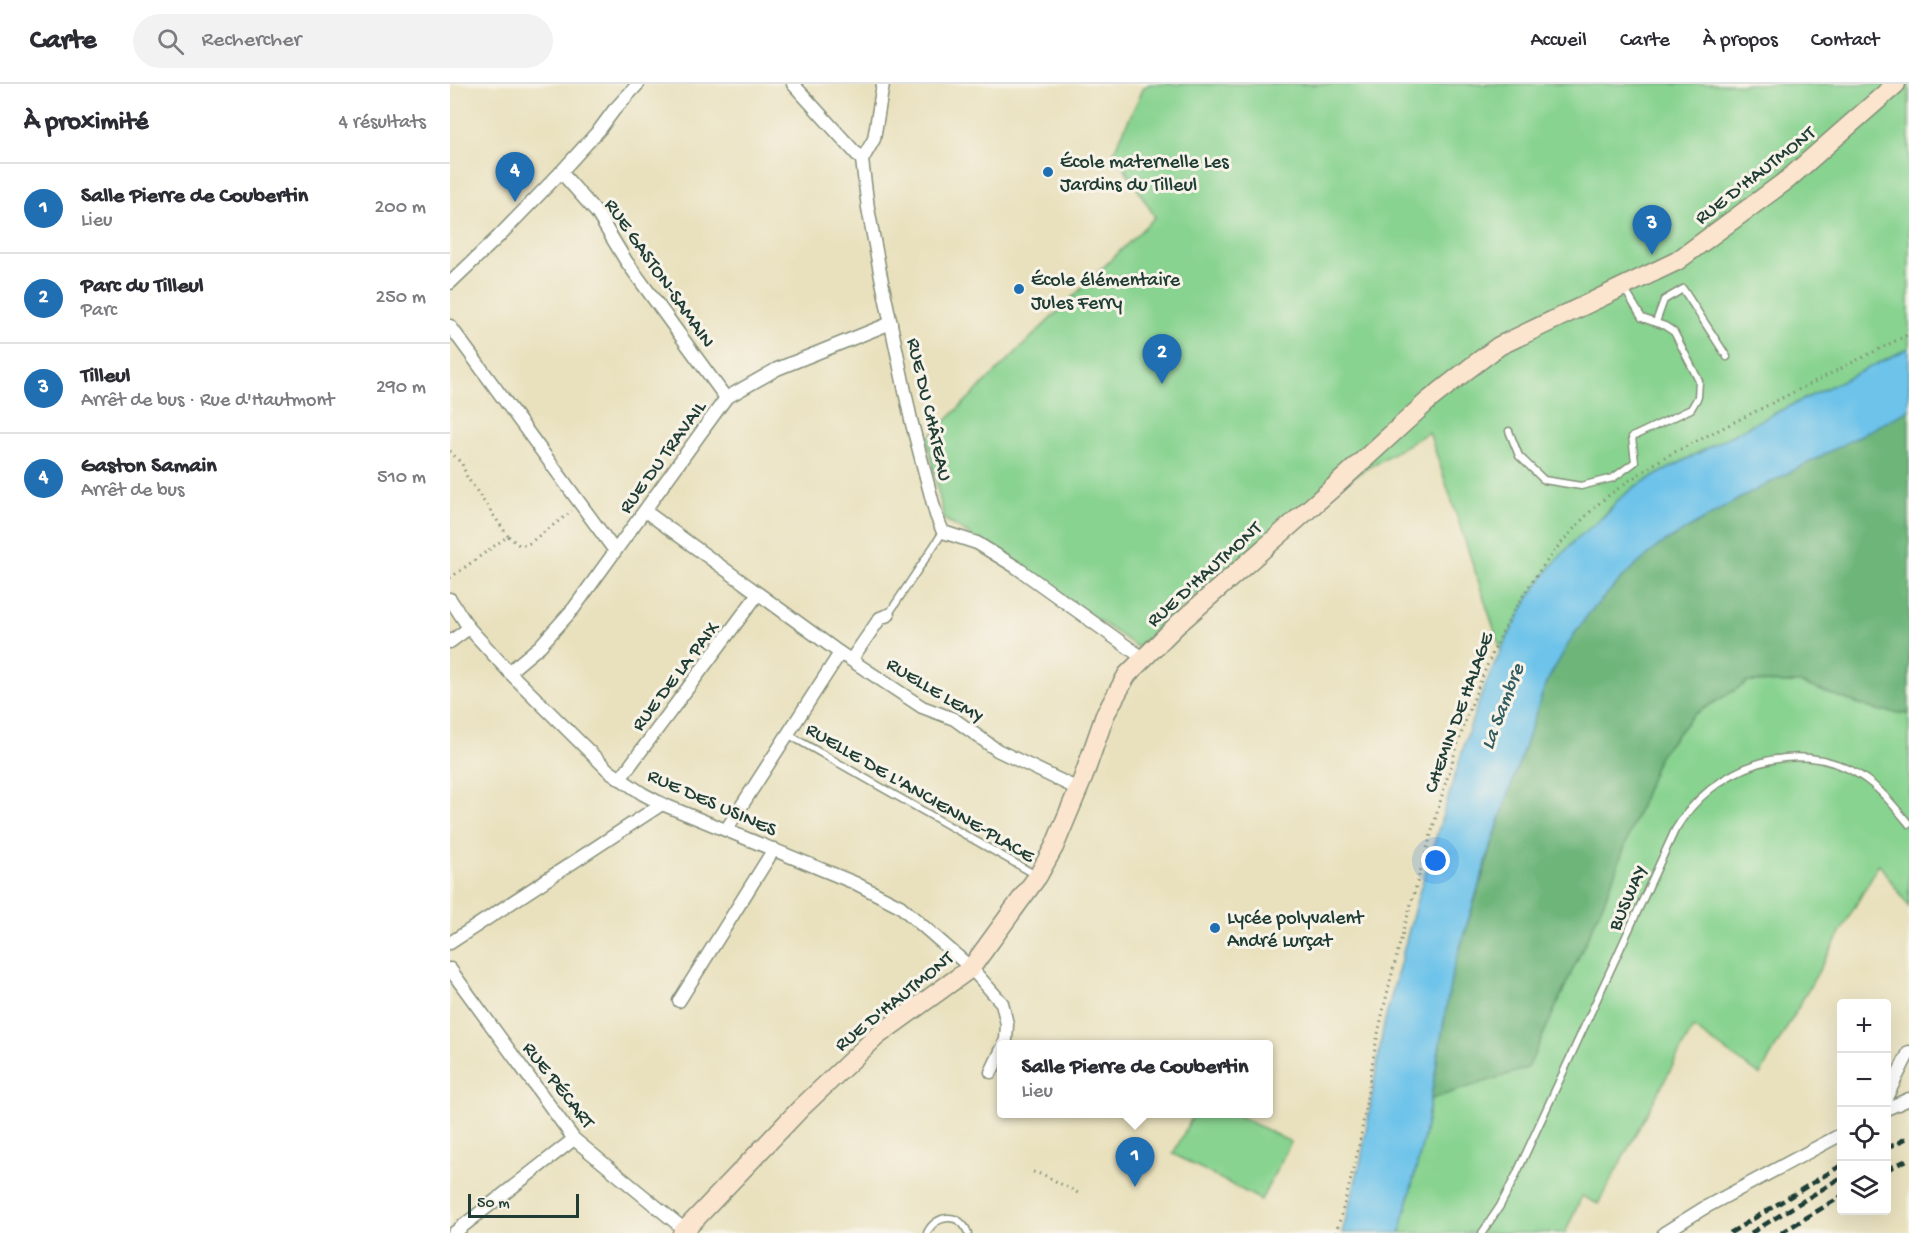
<!DOCTYPE html>
<html lang="fr">
<head>
<meta charset="utf-8">
<style>
  body { margin:0; font-family:"Gochi Hand",sans-serif; background:#f2f2f3; color:#2b2b33 }
  .controls { position:absolute; right:18px; bottom:18px; display:grid; overflow:hidden; border-radius:6px; box-shadow:0 6px 24px #0002 }
  .controls button { width:54px; height:54px; display:grid; place-items:center; padding:0; border:0; border-bottom:2px solid #e1e1e2; background:#fff; color:#2b2b33; font:30px sans-serif }
  .scale { position:absolute; left:18px; bottom:15px; width:111px; box-sizing:border-box; padding-left:6px; border:3px solid #1f3d34; border-top:0; font-size:16px; line-height:21px; white-space:nowrap; color:#1f3d34; -webkit-text-stroke:4px #f7f3e8; paint-order:stroke }
  .you { position:absolute; left:986px; top:777px; width:21px; height:21px; margin:-15px; border:4px solid #fff; border-radius:50%; background:#1a73e8; box-shadow:0 0 0 9px #1a73e833 }
  .badge { display:grid; place-items:center; width:39px; height:39px; border-radius:50%; background:#1f6fb2; color:#fff; font-size:20px; font-weight:700 }
  .pin { position:absolute; translate:-50% -50px; filter:drop-shadow(0 2px 3px #0008) }
  .pin::after { content:''; position:absolute; top:32px; width:21px; height:18px; background:inherit; clip-path:polygon(0 0,100% 0,50% 100%) }
  .popup { position:absolute; left:547px; top:956px; width:276px; height:78px; box-sizing:border-box; display:grid; place-content:center; border-radius:6px; background:#fff; filter:drop-shadow(0 2px 4px #0005); font-size:20px; white-space:nowrap; color:#7c7c81 }
  .popup b { font-size:22px; color:#2b2b33 }
  .popup::after { content:''; position:absolute; left:50%; top:100%; margin-left:-12px; border:12px solid transparent; border-top-color:#fff }
  .list { margin:0; padding:0; list-style:none }
  h2 { display:flex; justify-content:space-between; align-items:center; height:78px; margin:0; padding:0 24px; font-size:26px }
  h2 small { font-size:20px; font-weight:400; color:#7c7c81 }
  .list li { display:grid; grid-template-columns:39px 1fr auto; gap:18px; align-items:center; box-sizing:border-box; height:90px; padding:0 24px; border-top:2px solid #e1e1e2 }
  .list b { display:block; font-size:22px; white-space:nowrap }
  .list p { margin:0; font-size:20px; white-space:nowrap; color:#7c7c81 }
  .list em { font-size:20px; font-style:normal; color:#7c7c81 }
  .icon { flex:none; width:33px; height:33px; fill:none; stroke:currentColor; stroke-width:2; stroke-linecap:round; stroke-linejoin:round }
  .map { position:relative; flex:none; width:1459px; height:1149px; overflow:hidden }
  header { display:flex; align-items:center; gap:36px; box-sizing:border-box; height:84px; padding:0 30px; background:#fff; border-bottom:2px solid #e1e1e2 }
  header strong { font-size:28px }
  nav { display:flex; gap:33px; margin-inline-start:auto; font-size:21px }
  .search { width:420px; height:54px; background:#f2f2f3; display:flex; align-items:center; gap:15px; box-sizing:border-box; padding:0 21px; border-radius:33px; color:#7c7c81; font-size:22px }
  main { display:flex }
  aside { flex:1; background:#fff }
  .map>svg:first-child { display:block }
</style>
</head>
<body>
<header>
<strong>Carte</strong>
<div class="search"><svg class="icon" aria-label="search" viewBox="0 0 24 24"><circle cx="10" cy="10" r="6"/><path d="M15 15l6 6"/></svg>Rechercher</div>
<nav><a>Accueil</a><a>Carte</a><a>À propos</a><a>Contact</a></nav>
</header>
<main>
<aside>
<h2>À proximité<small>4 résultats</small></h2>
<ul class="list">
<li><span class="badge">1</span><div><b>Salle Pierre de Coubertin</b><p>Lieu</p></div><em>200 m</em></li>
<li><span class="badge">2</span><div><b>Parc du Tilleul</b><p>Parc</p></div><em>250 m</em></li>
<li><span class="badge">3</span><div><b>Tilleul</b><p>Arrêt de bus · Rue d'Hautmont</p></div><em>290 m</em></li>
<li><span class="badge">4</span><div><b>Gaston Samain</b><p>Arrêt de bus</p></div><em>510 m</em></li>
</ul>
</aside>
<div class="map">
<svg width="1459" height="1149" viewBox="0 0 1459 1149">
  <rect width="100%" height="100%" fill="#f7f3e8"/>
  <filter id="ink" filterUnits="userSpaceOnUse"><feTurbulence type="fractalNoise" baseFrequency=".0167" numOctaves="2"/><feDisplacementMap in="SourceGraphic" scale="12" xChannelSelector="R" yChannelSelector="G"/><feConvolveMatrix kernelMatrix="1 2 1 2 8 2 1 2 1" color-interpolation-filters="sRGB"/></filter>
  <filter id="wash" filterUnits="userSpaceOnUse"><feTurbulence type="fractalNoise" baseFrequency=".008" numOctaves="4" result="noise"/><feDisplacementMap in="SourceGraphic" scale="24" xChannelSelector="R" yChannelSelector="G"/><feGaussianBlur stdDeviation="1.35" result="paint"/><feColorMatrix in="noise" values="0 0 0 0 0 0 0 0 0 0 0 0 0 0 0 0 0 1.4 0 .05"/><feComposite in="paint" operator="in"/></filter>
  <g filter="url(#wash)">
    <rect width="100%" height="100%" fill="#e9e1be"/>
    <g fill="#88d390" stroke="#548862" stroke-width="1.5">
      <path d="M700,0h759v264l-156,76 -117,62 -18,14 -89,97 -28,53 -72,-218 -136,80 -156,135 -110,-76 -83,-52 -17,-80 228,-222 -41,-66 30,-64z"/>
      <path d="M1298,598l52,1 76,27 33,4v193l-30,-43 -119,211 -67,-47 -95,176 -16,-8 -17,37h-165l24,-96 7,-38 97,-31 77,-169 54,-143 34,-41z"/>
      <path d="M744,1030h41l56,28 -30,58 -88,-46z"/>
    </g>
    <path fill="#6eb57a" stroke="#467957" stroke-width="1.5" d="M1459,326v304l-33,-4 -76,-27 -52,-1 -55,33 -34,41 -54,143 -77,169 -97,31 21,-125 55,-176 39,-115 27,-47 16,-23 35,-37 34,-30 79,-46z"/>
    <path fill="#6dc3ea" stroke="#46808f" stroke-width="1.5" d="M1459,264v62l-172,90 -79,46 -34,30 -35,37 -16,23 -27,47 -12,35 -46,137 -36,119 -28,163 -24,96h-58l19,-73 23,-136 32,-121 53,-174 14,-39 18,-40 28,-53 21,-29 25,-28 33,-27 10,-13 18,-14 117,-62z"/>
  </g>
  <g filter="url(#ink)">
    <g fill="none" stroke-linecap="round" stroke-linejoin="round">
      <defs>
        <g id="lane">
          <path d="M1206,238l8,-22 19,-11 44,68"/>
          <path d="M1059,347l10,25 25,24 37,6 32,-8 22,-16 -3,-25 59,-28 7,-12 1,-16 -25,-49 -9,-6 -23,-8 -18,-30"/>
          <path d="M438,531l55,-83"/>
          <path d="M339,651l247,140"/>
          <path d="M477,1149c9,-19 33,-21 41,0"/>
          <path d="M1032,1149l18,-27 15,-29 160,-347c37,-63 121,-96 186,-54 19,12 34,31 48,48"/>
        </g>
        <g id="street">
          <path d="M343,0l69,76 6,48 12,64 31,148 25,95 7,17 34,11 39,24 127,91"/>
          <path d="M412,76l12,-21 9,-55"/>
          <path d="M111,88l36,41 29,48 100,137"/>
          <path d="M0,199l48,-46 63,-65 39,-43 14,-19 24,-26"/>
          <path d="M0,242l165,225"/>
          <path d="M195,427l195,142"/>
          <path d="M0,515l19,29 40,44 100,99 34,23 19,10 193,79 45,23 71,62 31,35 5,21 -1,16 -2,4"/>
          <path d="M438,531l-8,3 -29,42 71,47 32,12 43,31 81,39"/>
          <path d="M0,558l19,-14"/>
          <path d="M59,588l31,-26 34,-38 152,-210 51,-29 114,-46"/>
          <path d="M170,695l138,-185"/>
          <path d="M276,746l114,-177 6,4"/>
          <path d="M0,859l212,-139"/>
          <path d="M0,885l124,170 111,91"/>
          <path d="M229,917l95,-152"/>
          <path d="M541,988l11,-23"/>
          <path d="M1436,1014l23,-46"/>
          <path d="M1436,1025l23,-10"/>
          <path d="M4,1149l120,-94"/>
          <path d="M1214,1149l40,-25 138,-74"/>
        </g>
        <path id="secondary" d="M232,1149l119,-125 76,-72 94,-68 67,-92 16,-29 29,-69 22,-63 22,-40 50,-50 158,-139 94,-86 42,-33 28,-21 178,-85 110,-81 109,-96"/>
      </defs>
      <use href="#lane" stroke="#848f79" stroke-width="9"/>
      <use href="#street" stroke="#848f79" stroke-width="15"/>
      <use href="#secondary" stroke="#848f79" stroke-width="21"/>
      <g stroke="#848f79" stroke-width="3" stroke-dasharray="1.5 4.5" stroke-linecap="butt">
        <path d="M0,367l12,13 5,13 41,59"/>
        <path d="M1174,400l41,-27 244,-123"/>
        <path d="M0,494l58,-42 11,9h8l45,-34"/>
        <path d="M583,1088l11,3 34,18"/>
        <path d="M886,1149c9,-31 17,-61 24,-92 7,-39 11,-78 20,-116 13,-61 31,-121 48,-180 31,-111 64,-228 144,-314 14,-16 29,-31 47,-43"/>
      </g>
      <use href="#lane" stroke="#fff" stroke-width="6"/>
      <use href="#street" stroke="#fff" stroke-width="12"/>
      <use href="#secondary" stroke="#fbe5cf" stroke-width="18"/>
      <g stroke="#1f3d34" stroke-width="4.5" stroke-dasharray="9 4.5" stroke-linecap="butt">
        <path d="M1436,1065l23,-12"/>
        <path d="M1436,1086l23,-11"/>
        <path d="M1280,1149l112,-68"/>
        <path d="M1301,1149l91,-56"/>
        <path d="M1331,1149l61,-37"/>
      </g>
    </g>
  </g>
  <g fill="#1f6fb2" stroke="#f7f3e8" stroke-width="2">
    <circle cx="598" cy="88" r="6"/>
    <circle cx="569" cy="205" r="6"/>
    <circle cx="765" cy="844" r="6"/>
  </g>
  <g text-anchor="middle" stroke-width="6" stroke-linejoin="round" paint-order="stroke">
    <g font-size="20" fill="#1f3d34" stroke="#f7f3e8" text-anchor="start">
      <text x="610" y="83">École maternelle Les<tspan x="610" dy="23">Jardins du Tilleul</tspan></text>
      <text x="581" y="201">École élémentaire<tspan x="581" dy="23">Jules Ferry</tspan></text>
      <text x="777" y="839">Lycée polyvalent<tspan x="777" dy="23">André Lurçat</tspan></text>
    </g>
    <g font-size="20" fill="#1f3d34" stroke="#f7f3e8">
      <text transform="translate(1304 90) rotate(-38)" y="7">RUE D'HAUTMONT</text>
      <text transform="translate(211 188) rotate(55)" y="7">RUE GASTON-SAMAIN</text>
      <text transform="translate(481 325) rotate(77)" y="7">RUE DU CHÂTEAU</text>
      <text transform="translate(211 372) rotate(-54)" y="7">RUE DU TRAVAIL</text>
      <text transform="translate(753 489) rotate(-42)" y="7">RUE D'HAUTMONT</text>
      <text transform="translate(224 591) rotate(-53)" y="7">RUE DE LA PAIX</text>
      <text transform="translate(486 605) rotate(31)" y="7">RUELLE LEMY</text>
      <text transform="translate(1007 628) rotate(-70)" y="7">CHEMIN DE HALAGE</text>
      <text transform="translate(471 707) rotate(30)" y="7">RUELLE DE L'ANCIENNE-PLACE</text>
      <text transform="translate(263 717) rotate(24)" y="7">RUE DES USINES</text>
      <text transform="translate(1176 813) rotate(-66)" y="7">BUSWAY</text>
      <text transform="translate(443 916) rotate(-39)" y="7">RUE D'HAUTMONT</text>
      <text transform="translate(110 1000) rotate(52)" y="7">RUE PÉCART</text>
    </g>
    <g font-size="21" font-style="italic" fill="#325e62" stroke="#f7f3e8">
      <text transform="translate(1051 622) rotate(-69)" y="7">La Sambre</text>
    </g>
  </g>
</svg>
<div class="controls">
<button>+</button>
<button>−</button>
<button><svg class="icon" aria-label="locate" viewBox="0 0 24 24"><circle cx="12" cy="12" r="6"/><path d="M12 2v4M12 18v4M2 12h4M18 12h4"/></svg></button>
<button><svg class="icon" aria-label="layers" viewBox="0 0 24 24"><path d="M12 4l9 5-9 5-9-5zM3 14l9 5 9-5"/></svg></button>
</div>
<div class="scale">50 m</div>
<div class="you"></div>
<div class="pin badge" style="left:685px;top:1103px">1</div>
<div class="popup"><b>Salle Pierre de Coubertin</b>Lieu</div>
<div class="pin badge" style="left:712px;top:300px">2</div>
<div class="pin badge" style="left:1202px;top:171px">3</div>
<div class="pin badge" style="left:65px;top:118px">4</div>
</div>
</main>
</body>
</html>
